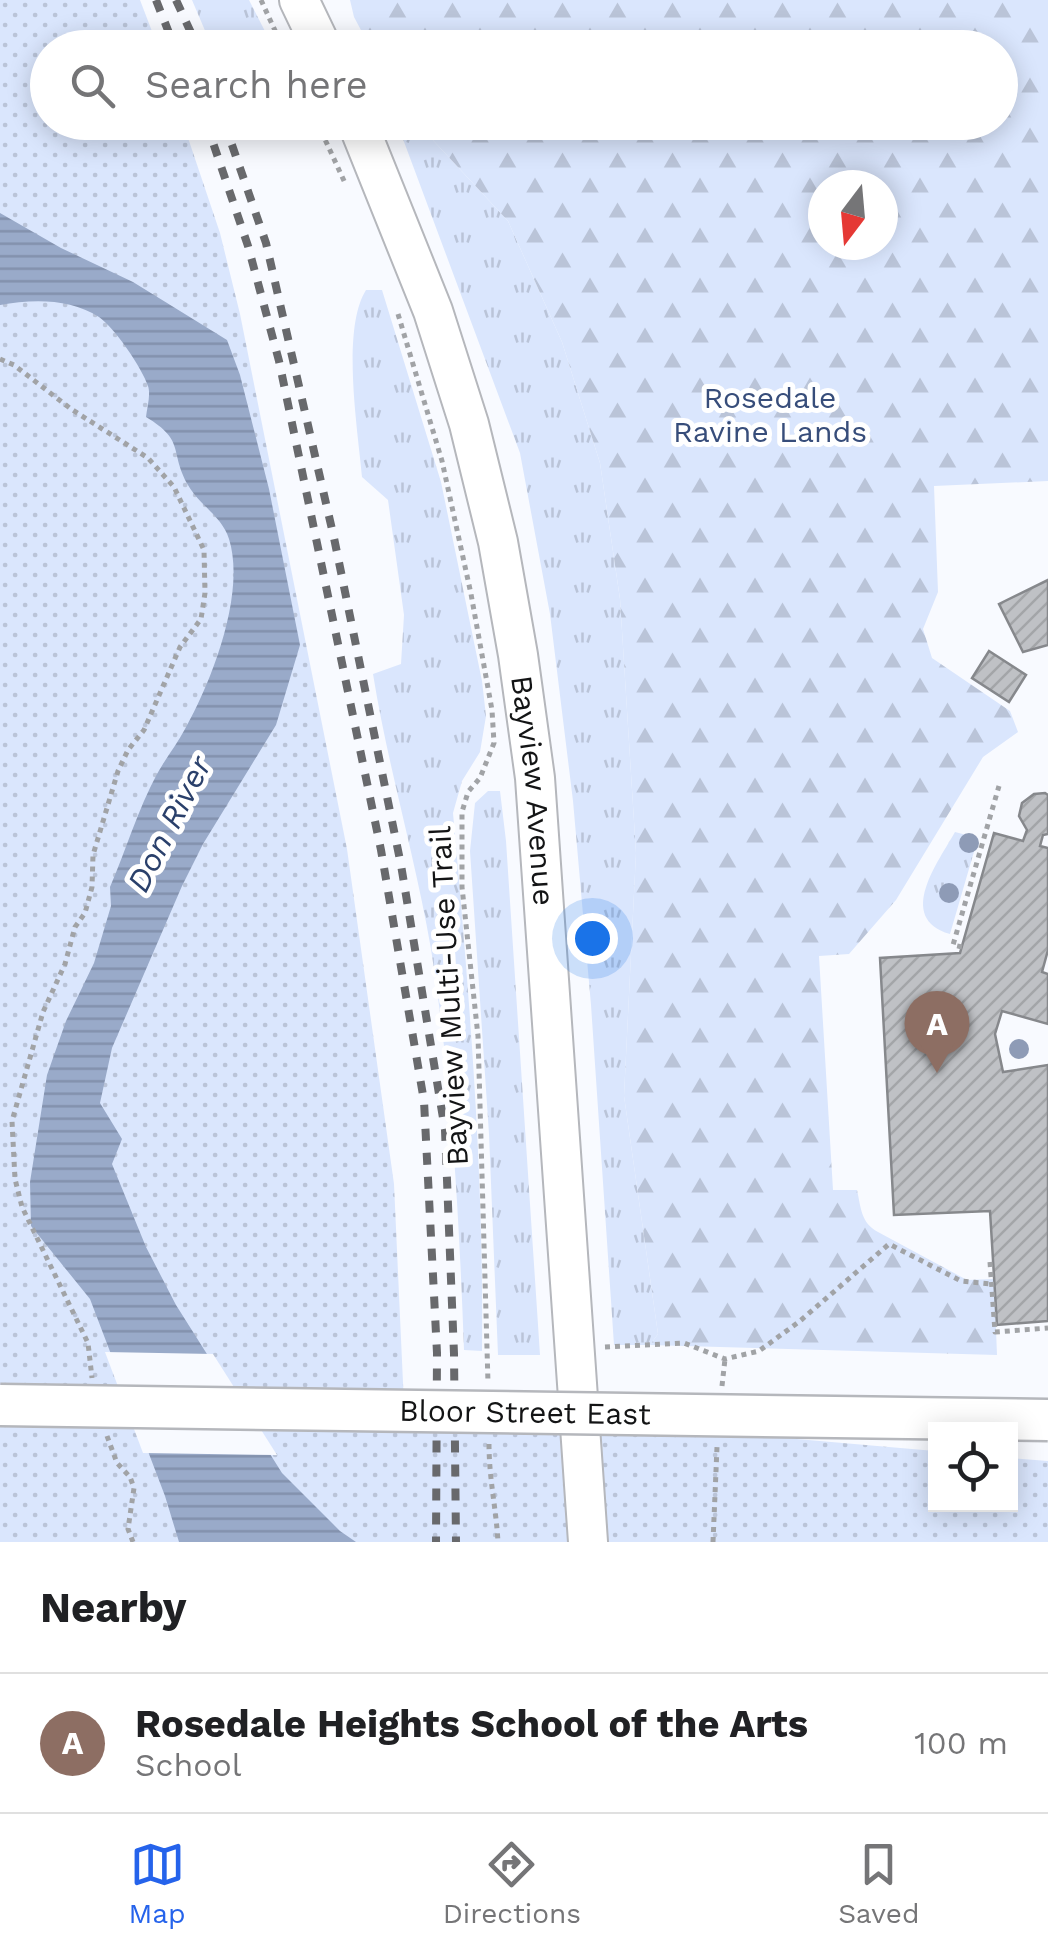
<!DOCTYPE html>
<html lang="en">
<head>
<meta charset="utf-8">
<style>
  body { margin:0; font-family:"Work Sans",sans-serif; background:#f6f6f6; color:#202124 }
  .controls { position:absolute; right:30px; bottom:30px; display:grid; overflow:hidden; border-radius:0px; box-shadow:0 5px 25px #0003 }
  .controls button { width:90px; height:90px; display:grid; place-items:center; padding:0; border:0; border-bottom:2px solid #e0e0e0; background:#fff; color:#202124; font:50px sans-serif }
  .compass { position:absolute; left:808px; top:170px; width:90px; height:90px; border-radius:50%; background:#fff; box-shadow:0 5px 25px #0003; rotate:196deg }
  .you { position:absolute; left:592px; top:938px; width:35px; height:35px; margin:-25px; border:8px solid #fff; border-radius:50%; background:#1a73e8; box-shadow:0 0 0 15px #1a73e833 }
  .badge { display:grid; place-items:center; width:65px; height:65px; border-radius:50%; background:#2563eb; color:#fff; font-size:32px; font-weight:700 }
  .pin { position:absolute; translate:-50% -82px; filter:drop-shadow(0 2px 5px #0008) }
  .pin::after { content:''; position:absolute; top:52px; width:35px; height:30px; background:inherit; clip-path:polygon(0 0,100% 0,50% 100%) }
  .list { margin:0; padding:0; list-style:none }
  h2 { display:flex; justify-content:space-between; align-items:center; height:130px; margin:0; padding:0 40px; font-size:42px }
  h2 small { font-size:32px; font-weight:400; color:#757577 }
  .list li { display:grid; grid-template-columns:65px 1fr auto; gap:30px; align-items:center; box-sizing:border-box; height:140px; padding:0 40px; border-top:2px solid #e0e0e0 }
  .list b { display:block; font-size:38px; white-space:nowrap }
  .list p { margin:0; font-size:32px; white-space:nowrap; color:#757577 }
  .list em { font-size:32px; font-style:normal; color:#757577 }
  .icon { flex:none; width:55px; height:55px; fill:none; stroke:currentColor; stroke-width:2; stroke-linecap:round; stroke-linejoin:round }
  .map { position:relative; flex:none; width:1048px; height:1542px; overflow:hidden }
  .search { position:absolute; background:#fff; box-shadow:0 5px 25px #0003; left:30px; right:30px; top:30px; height:110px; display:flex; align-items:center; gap:25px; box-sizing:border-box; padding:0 35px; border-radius:55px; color:#757577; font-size:38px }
  .sheet { height:270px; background:#fff }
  nav { display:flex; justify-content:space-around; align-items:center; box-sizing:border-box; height:140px; border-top:2px solid #e0e0e0; background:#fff; font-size:28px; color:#757577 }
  nav a { display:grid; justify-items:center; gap:5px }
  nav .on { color:#2563eb }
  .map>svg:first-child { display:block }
</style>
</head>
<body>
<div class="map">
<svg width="1048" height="1542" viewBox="0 0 1048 1542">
  <defs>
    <pattern id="grass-tufts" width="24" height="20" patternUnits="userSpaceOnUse" patternTransform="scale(2.5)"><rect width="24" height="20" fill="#dae6fd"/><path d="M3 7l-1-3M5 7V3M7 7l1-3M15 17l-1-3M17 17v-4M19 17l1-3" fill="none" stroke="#bac4d8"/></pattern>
    <pattern id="forest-firs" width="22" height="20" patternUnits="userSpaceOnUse" patternTransform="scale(2.5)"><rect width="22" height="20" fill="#dae6fd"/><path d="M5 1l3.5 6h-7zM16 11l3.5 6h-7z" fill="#bac4d8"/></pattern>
    <pattern id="park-dots" width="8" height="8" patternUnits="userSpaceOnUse" patternTransform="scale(2.5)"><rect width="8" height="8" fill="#dae6fd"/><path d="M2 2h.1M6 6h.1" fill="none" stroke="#bac4d8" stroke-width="1.8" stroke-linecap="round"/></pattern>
    <pattern id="water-rules" width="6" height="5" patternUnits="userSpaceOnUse" patternTransform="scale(2.5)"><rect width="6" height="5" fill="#99aac9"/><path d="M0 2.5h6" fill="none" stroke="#8391ac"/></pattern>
    <pattern id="building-hatch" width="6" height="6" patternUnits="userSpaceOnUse" patternTransform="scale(2.5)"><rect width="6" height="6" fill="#bfc1c5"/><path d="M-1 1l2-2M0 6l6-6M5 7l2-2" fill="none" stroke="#a3a5a8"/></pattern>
  </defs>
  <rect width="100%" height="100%" fill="#f8faff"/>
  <g fill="url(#grass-tufts)">
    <path d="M192,0h57l24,47h-61z"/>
    <path d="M397,123h20l91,98 54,121 38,121 20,136 16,254 -12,243 34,238 -8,11h-36l-23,-340 -18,-204 -23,-187 -30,-161z"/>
    <path d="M366,290h16l59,192 41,199 4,35 -6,36 -18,29 -9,32c16,178 31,359 29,538l-18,-1c-5,-134 -12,-268 -33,-401 -16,-93 -43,-182 -58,-275l28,-10 3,-49 -16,-115 -26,-23c-4,-47 -21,-147 4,-187z"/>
    <path d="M488,791h12l6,50 34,514h-42l-9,-221 -19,-283 5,-48z"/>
    <path d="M955,832l23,6 -28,96c-55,-16 -11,-73 5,-102z"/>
  </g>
  <path fill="url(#forest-firs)" fill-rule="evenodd" d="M350,0h698v481l-114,5 4,106 -15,37 9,29 78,53 8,21 -35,25 -87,143 -47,54 -30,2 14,234h24c4,18 4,33 21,42l89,48 27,-1 3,76 -347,-10 8,-11 -34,-238 12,-243 -16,-254 -20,-136 -38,-121 -54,-121 -91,-98 583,-1v-74l-630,-1 -16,-30zM823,185h60v60h-60z"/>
  <path fill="url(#park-dots)" d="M0,0h140l18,47 -110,1v74l135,1 37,110 20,81 107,535 47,335 10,221 531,46 1,53h74l1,-46 37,3v81h-1048z"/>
  <path fill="url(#water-rules)" d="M0,213l61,35 72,34 94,58 13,35 29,114 31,156 -24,80 -73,119 -21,42 -70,162 -12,55 22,36 -10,25 34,83 30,58 106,168 58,58 16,11h-177l-14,-46 -75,-197 -59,-73 -1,-44 17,-107 19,-54 28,-58 17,-57 -1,-19c16,-37 28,-78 47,-113 9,-16 20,-30 28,-45 27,-48 61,-136 44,-190 -7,-23 -30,-34 -41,-54 -19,-34 -2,-44 -42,-68 1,-10 5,-22 2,-31 -6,-18 -33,-58 -49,-69 -29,-19 -67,-18 -99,-12z"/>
  <path fill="#f8faff" d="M105,1352l108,2 64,101 -134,-2z"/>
  <g fill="url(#building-hatch)" stroke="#86888c" stroke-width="2.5">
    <path d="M1048,580v65l-25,7 -24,-48z"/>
    <path d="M989,651l37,24 -17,27 -37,-24z"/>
    <path d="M1045,793l3,2v39l-5,1 -3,11 8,2v102l-6,22 6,2v50l-46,-13 -7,23 8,38 45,-7v256l-51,4 -7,-114 -96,4 -14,-257 80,-5 34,-120 29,8 4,-11 -8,-14 3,-13 12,-9z"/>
  </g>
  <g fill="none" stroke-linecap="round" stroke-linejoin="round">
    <defs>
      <g id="secondary">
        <path d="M299,0l23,48"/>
        <path id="s1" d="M357,122l76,189 36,113 29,118 20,113 17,123 53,764"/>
      </g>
    </defs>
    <use href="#secondary" stroke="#b5b7bc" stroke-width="42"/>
    <g stroke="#a1a3a6" stroke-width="5" stroke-dasharray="5 5" stroke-linecap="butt">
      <path d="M261,0l22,48"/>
      <path d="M317,122l28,61"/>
      <path d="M398,314l44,147 29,133 21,116 2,33 -14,35 -12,14 -6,20v75l16,149 10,347"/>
      <path d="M0,359l14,6 57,44 77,49 26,29 30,63 1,43 -4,26 -21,28 -36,83 -16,20 -10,21 -25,84 -1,32 -7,26 -10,14 -10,37 -22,48 -31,109 3,58 7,28 66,136 4,35"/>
      <path d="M962,947l-9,-2 46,-159"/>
      <path d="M990,1262l5,70 53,-4"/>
      <path d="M605,1347l79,-4 41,16 34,-8 41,-30 89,-77 72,37 31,3"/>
      <path d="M722,1386l3,-27"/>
      <path d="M107,1436l10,27 13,14 4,11 -6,41 5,13"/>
      <path d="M489,1444c0,35 7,63 9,98"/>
      <path d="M713,1542l4,-95"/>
    </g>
    <use href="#secondary" stroke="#fff" stroke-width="38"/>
    <g stroke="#68696c" stroke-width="8" stroke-dasharray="12 12" stroke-linecap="butt">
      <path d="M156,0l19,48"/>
      <path d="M176,0l22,48"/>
      <path d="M206,122l42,124 31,115 102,489 43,251 13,252 -1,189"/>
      <path d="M224,122l42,121 68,295 67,327 44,265 9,224 2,188"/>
      <path d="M0,1395l1048,17"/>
      <path d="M0,1421l936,14"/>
      <path d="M1010,1436l38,1"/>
    </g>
    <defs>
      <g id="primary-bridge">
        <path id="s2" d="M0,1405l1048,15"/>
      </g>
    </defs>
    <use href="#primary-bridge" stroke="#b5b7bc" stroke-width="45" stroke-linecap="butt"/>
    <use href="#primary-bridge" stroke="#fff" stroke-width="40"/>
  </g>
  <g fill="#8e9bb6">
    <circle cx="969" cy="843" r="10"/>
    <circle cx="949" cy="893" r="10"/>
    <circle cx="1019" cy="1049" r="10"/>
  </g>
  <g text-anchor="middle" stroke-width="10" stroke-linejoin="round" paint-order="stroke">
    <g font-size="30" fill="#374d7a" stroke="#fff">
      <text x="770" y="408">Rosedale<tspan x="770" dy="34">Ravine Lands</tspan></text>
    </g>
    <g font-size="30" fill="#131415" stroke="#fff">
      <text dy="10" stroke="none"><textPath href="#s1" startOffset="695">Bayview Avenue</textPath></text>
      <text transform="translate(449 996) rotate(-93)" y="10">Bayview Multi-Use Trail</text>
      <text dy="10" stroke="none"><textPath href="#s2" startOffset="525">Bloor Street East</textPath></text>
    </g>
    <g font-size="32" font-style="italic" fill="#2a406b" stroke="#fff">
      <text transform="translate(169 824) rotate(-63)" y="11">Don River</text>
    </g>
  </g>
</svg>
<div class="controls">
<button><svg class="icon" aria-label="locate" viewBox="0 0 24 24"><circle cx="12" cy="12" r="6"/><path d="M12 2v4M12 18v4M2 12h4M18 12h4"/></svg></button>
</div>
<svg class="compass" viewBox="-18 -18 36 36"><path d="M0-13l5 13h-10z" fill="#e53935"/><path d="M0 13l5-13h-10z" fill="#757577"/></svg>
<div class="you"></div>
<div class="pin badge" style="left:937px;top:1073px;background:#8d6e63">A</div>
<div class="search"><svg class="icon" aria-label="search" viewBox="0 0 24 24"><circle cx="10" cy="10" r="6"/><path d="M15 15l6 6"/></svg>Search here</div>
</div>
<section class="sheet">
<h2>Nearby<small></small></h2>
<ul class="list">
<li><span class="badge" style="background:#8d6e63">A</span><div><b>Rosedale Heights School of the Arts</b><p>School</p></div><em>100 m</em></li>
</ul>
</section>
<nav>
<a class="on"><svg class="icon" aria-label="map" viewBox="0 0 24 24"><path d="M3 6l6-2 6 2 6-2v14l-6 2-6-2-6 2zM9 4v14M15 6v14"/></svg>Map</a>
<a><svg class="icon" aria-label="directions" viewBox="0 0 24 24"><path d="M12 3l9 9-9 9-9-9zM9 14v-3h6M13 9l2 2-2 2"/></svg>Directions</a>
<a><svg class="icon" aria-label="saved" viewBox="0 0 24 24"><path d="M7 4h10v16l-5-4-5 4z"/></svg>Saved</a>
</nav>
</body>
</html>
